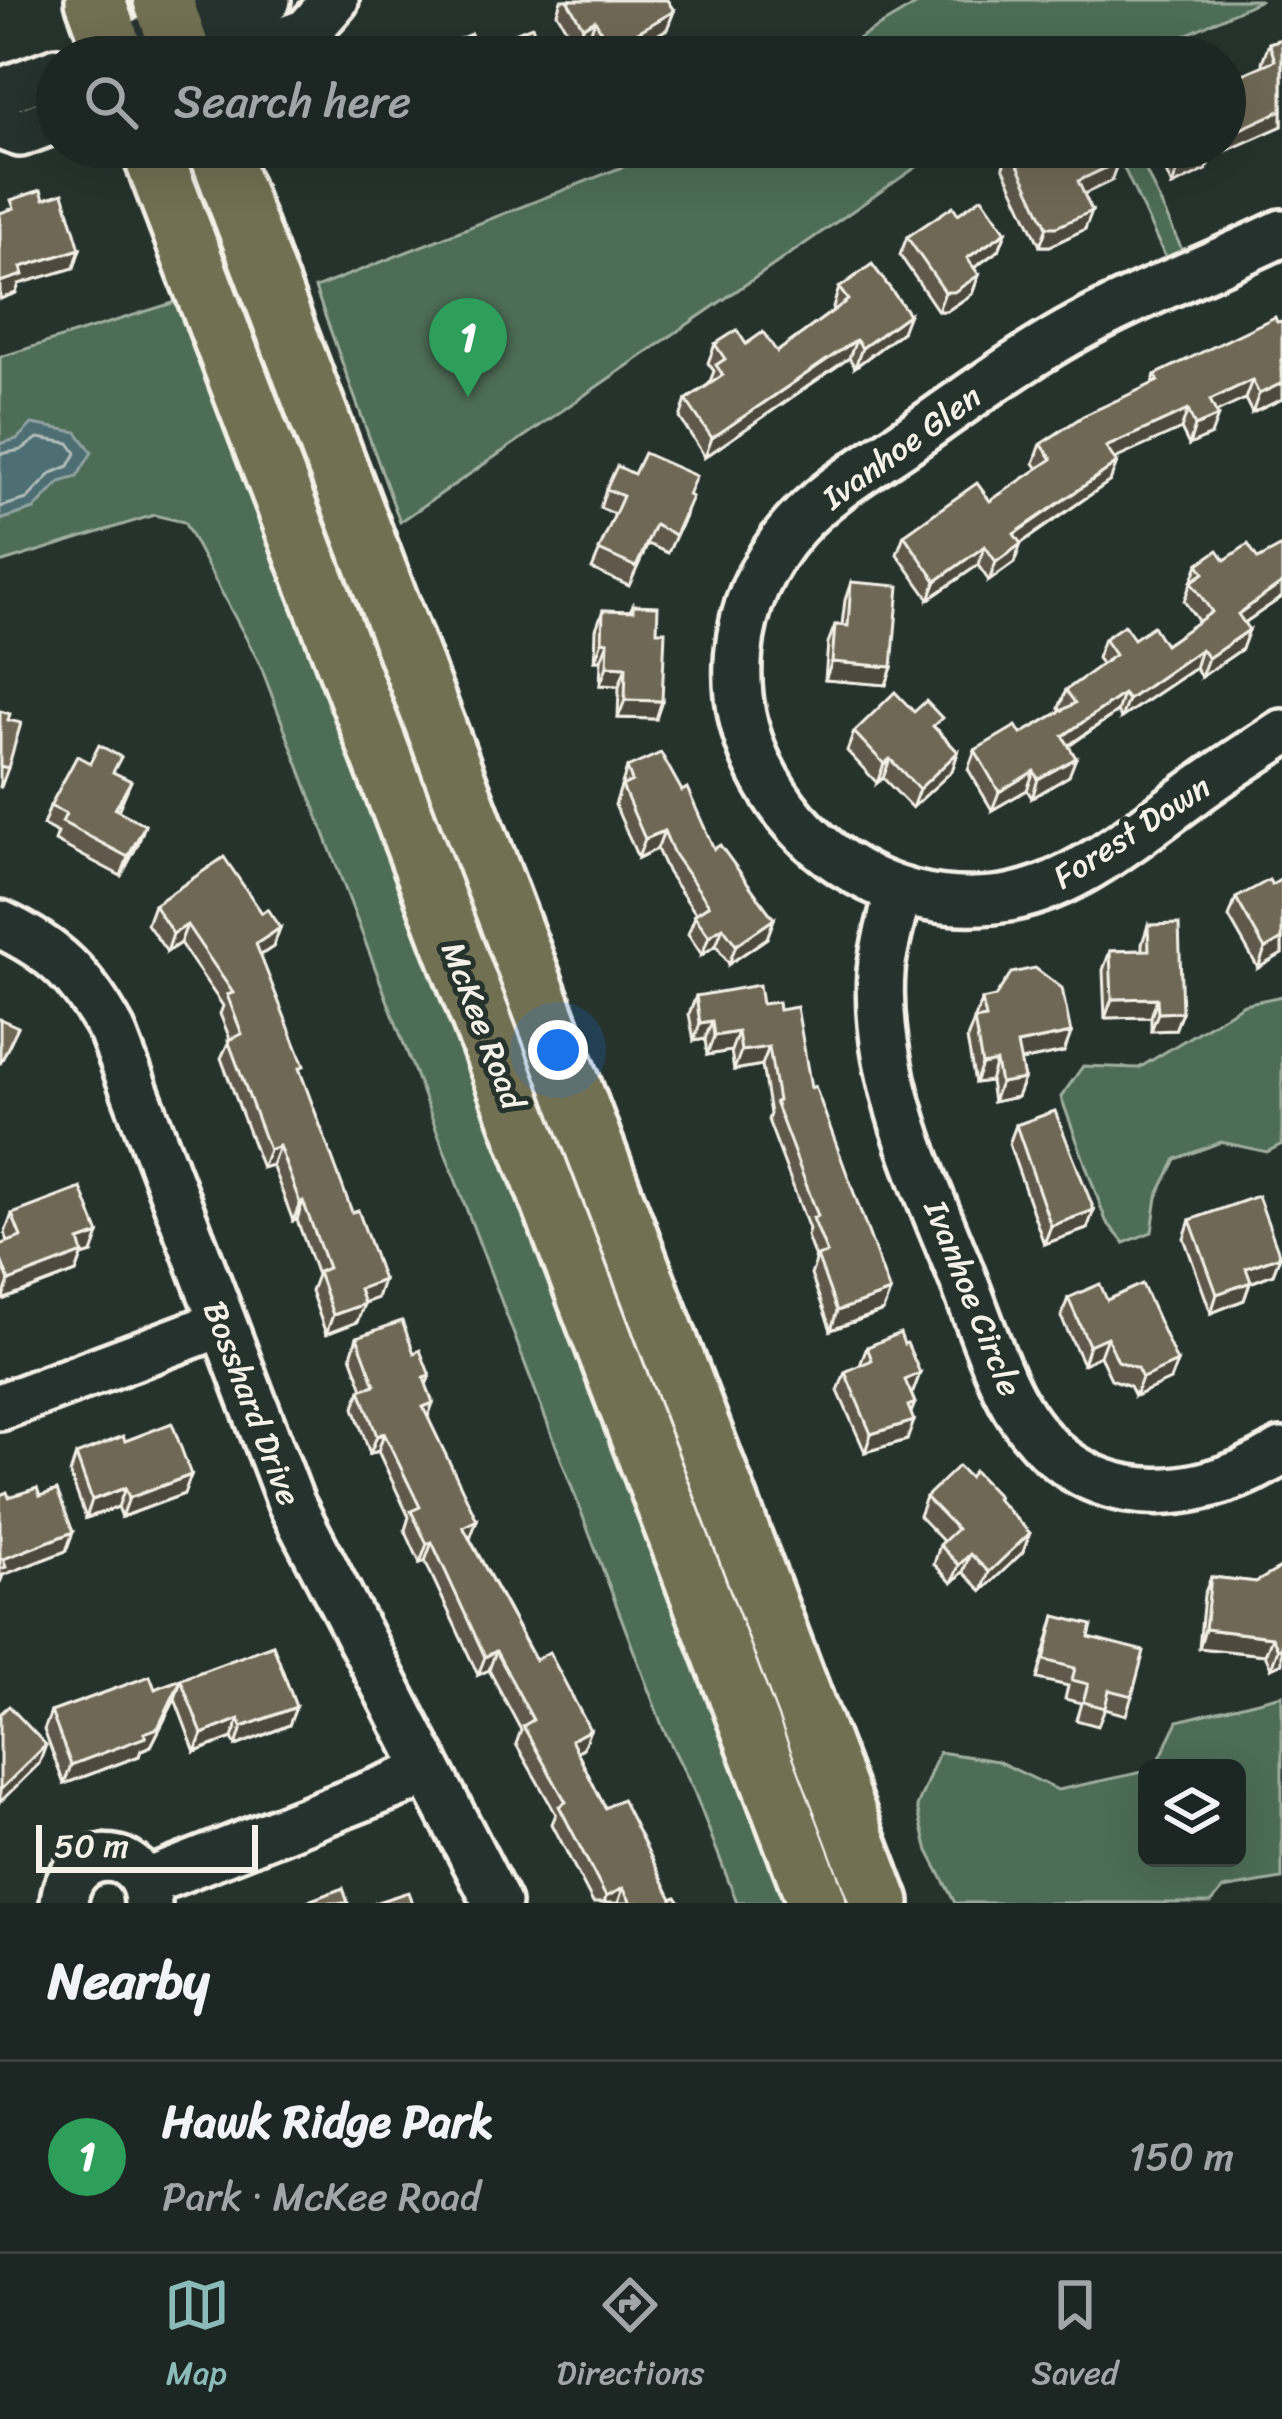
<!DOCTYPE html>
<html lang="en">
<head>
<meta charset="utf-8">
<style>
  body { margin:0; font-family:Sriracha,sans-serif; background:#29322f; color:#f1f3f6 }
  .controls { position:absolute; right:36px; bottom:36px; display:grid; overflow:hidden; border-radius:18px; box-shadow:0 12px 48px #0002 }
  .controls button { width:108px; height:108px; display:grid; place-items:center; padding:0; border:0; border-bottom:3px solid #3a4340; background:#1c2622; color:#f1f3f6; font:60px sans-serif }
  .scale { position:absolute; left:36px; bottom:30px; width:222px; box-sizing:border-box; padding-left:12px; border:6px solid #f4f1e8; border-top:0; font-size:33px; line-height:42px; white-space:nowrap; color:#f4f1e8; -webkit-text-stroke:9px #26332d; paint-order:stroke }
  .you { position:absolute; left:558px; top:1050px; width:42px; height:42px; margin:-30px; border:9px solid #fff; border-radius:50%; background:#1a73e8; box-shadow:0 0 0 18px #1a73e833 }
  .badge { display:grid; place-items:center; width:78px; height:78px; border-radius:50%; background:#8bbbb9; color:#fff; font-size:39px; font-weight:700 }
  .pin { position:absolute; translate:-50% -99px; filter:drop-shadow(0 3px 6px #0008) }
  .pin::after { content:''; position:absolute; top:63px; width:42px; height:36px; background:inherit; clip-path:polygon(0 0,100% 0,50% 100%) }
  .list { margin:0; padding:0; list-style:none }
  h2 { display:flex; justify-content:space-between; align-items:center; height:156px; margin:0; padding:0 48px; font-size:51px }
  h2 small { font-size:39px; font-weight:400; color:#a0a5a5 }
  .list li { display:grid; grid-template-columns:78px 1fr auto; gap:36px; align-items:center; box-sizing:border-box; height:192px; padding:0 48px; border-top:3px solid #3a4340 }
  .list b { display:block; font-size:45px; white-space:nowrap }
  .list p { margin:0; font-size:39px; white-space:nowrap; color:#a0a5a5 }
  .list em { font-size:39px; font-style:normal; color:#a0a5a5 }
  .icon { flex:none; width:66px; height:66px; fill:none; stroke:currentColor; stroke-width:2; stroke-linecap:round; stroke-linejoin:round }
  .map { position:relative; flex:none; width:1282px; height:1903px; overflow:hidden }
  .search { position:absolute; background:#1c2622; box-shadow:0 12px 48px #0002; left:36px; right:36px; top:36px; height:132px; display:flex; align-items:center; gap:30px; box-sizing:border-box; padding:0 42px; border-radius:66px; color:#a0a5a5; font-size:45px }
  .sheet { height:348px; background:#1c2622 }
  nav { display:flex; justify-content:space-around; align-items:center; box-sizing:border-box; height:168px; border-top:3px solid #3a4340; background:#1c2622; font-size:33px; color:#a0a5a5 }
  nav a { display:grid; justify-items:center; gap:6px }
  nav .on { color:#8bbbb9 }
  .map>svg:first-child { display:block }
</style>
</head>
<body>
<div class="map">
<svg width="1282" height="1903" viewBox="0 0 1282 1903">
  <rect width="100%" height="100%" fill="#26332d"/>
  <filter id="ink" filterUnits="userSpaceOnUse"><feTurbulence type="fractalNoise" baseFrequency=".00833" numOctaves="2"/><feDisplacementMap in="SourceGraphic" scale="24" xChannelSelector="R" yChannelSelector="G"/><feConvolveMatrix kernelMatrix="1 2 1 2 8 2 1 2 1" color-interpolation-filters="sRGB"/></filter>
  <g filter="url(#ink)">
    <g fill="#4e6d57" stroke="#a1afa0" stroke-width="3">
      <path d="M924,0h337l-123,57h-311z"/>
      <path d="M673,147h279l-24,12 -528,363 -85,-234z"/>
      <path d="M1114,147h21l49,107 -16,9z"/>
      <path d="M185,299l602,1604h-50l-43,-112 -31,-63 -403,-1064 -76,-142 -30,-7 -154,48v-43l34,-11 26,-27 -43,-43 -17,5v-87z"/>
      <path d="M1282,996v148l-15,8 -46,-10 -45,17 -19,38 -5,35 -28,11 -18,-22 -45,-124 22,-31 56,2 105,-64z"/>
      <path d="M1282,1695v184l-59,10 -12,14h-256l-27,-52 -11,-44 22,-55 58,9 61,29 89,-19v87h90v-90h-82l23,-47z"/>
    </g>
    <path fill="#4d6e73" stroke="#90a2a2" stroke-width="3" d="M32,424l45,8 15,20 -15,25 -17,5 -26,27 -34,11v-76l17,-5z"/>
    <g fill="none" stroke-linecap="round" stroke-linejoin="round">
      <path stroke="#b1bdb9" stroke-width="3" d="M0,454l21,-4 17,-12 31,5 7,10 -7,13 -17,7 -25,26 -27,8"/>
      <defs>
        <g id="minor">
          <path d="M96,57l171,-57"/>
          <path d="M236,57l71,-25 28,-32"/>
          <path d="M0,92l57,-21"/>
          <path d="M0,126l20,7 37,-14"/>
          <path d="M1282,233c-70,34 -146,62 -214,100 -58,33 -112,73 -166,111 -37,25 -78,49 -108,83 -138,157 -3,393 200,373 75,-7 139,-64 198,-106 29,-22 60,-41 90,-61"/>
          <path d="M898,892c-5,26 -15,54 -17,80 -7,102 41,205 78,297 16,40 29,81 47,119 57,119 173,128 276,64"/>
          <path d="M0,924c56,26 82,53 112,107l179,472 206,400"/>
          <path d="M0,1407l221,-83"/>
          <path d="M145,1883l283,-111"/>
          <path d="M64,1903c4,-60 82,-59 84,0"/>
        </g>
        <g id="major">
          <path d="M95,0l21,57"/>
          <path d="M163,0l20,57"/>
          <path d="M150,147l667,1756"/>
          <path d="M217,147l663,1756"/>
        </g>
      </defs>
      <use href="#minor" stroke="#f4f1e8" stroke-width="54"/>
      <use href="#major" stroke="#f4f1e8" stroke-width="66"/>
      <use href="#minor" stroke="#26332d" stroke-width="45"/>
      <use href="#major" stroke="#716f52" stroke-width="57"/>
    </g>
    <g fill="#5f594b" stroke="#f4f1e8" stroke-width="3">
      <path d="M561,0h106l7,11 -7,18 -48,28h-21l-10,-18 -12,7 -19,-33z"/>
      <path d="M1282,39v87l-72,32 -4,12 -34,16 -17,-39h70l38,-82 -1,-3 7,-19z"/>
      <path d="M352,147h34l-29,13z"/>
      <path d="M1010,148l101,33 -27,13 1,35 -35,17h-10l-37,-79z"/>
      <path d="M1006,232l-7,18 -25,18 5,7 -7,19 -25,17h-9l-38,-56 7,-18z"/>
      <path d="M839,288l63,44 -47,35 -6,-9 -144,99 -25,-39 6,-18 23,-16 5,-13 -6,-8 7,-19h31l31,8 57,-42 -1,-3z"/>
      <path d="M1282,321v78l-30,14 -7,-14 -29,13 -5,23 -22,10 -8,-16 -67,30 -4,22 -90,63 -6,19 -25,18 -11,-16 -49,34 -32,-45 7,-19 86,-34 48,-32 -4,-6 7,-19 111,-60 3,-9z"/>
      <path d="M634,474l55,22 -4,20 -17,37 -20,-9 -19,42 -37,-17 23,-55 -15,-6 6,-19z"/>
      <path d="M1225,560l57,37 -38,26 -2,26 -41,28 -6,-9 -74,50 -4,-6 -48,34v30l-37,22 -5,-8 -35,20 -24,-41 7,-19 46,-16 40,-23 -2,-3 7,-18 36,-25 -5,-7 7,-19h30l31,6 34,-23 -15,-21 14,-37z"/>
      <path d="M851,582l41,85 -6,18 -61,-5 3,-37 7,-18h7l3,-25z"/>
      <path d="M633,605l23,114 -38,-1 1,-32 -19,-1 1,-25h-6l1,-31 7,-19 27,1z"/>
      <path d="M0,711l8,57 -7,19h-1z"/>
      <path d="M914,712l24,18 20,22 -6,19 -40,37 -29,-30 -6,5 -30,-32 7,-19z"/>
      <path d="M90,763l41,18 -13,30 27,14 -7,19 -17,32 -66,-35 3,-8 -15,-8 7,-19z"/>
      <path d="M627,768l87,81 60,70 -7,19 -38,26 -13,-19 -14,10 -14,-21 8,-20 -28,-41 -11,-24 -19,9 -23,-53z"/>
      <path d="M1282,879v75l-24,14 -29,-51 7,-19 36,-13z"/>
      <path d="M154,905l108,8 18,15 -7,19 -13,8 117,343 -13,5 -7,19 -31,12 -15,-43 6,-16 -20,-55 -4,1 -21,-56 -10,3 -41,-110 9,-19 -10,-25 3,-8 -43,-63 -13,9 -20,-28z"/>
      <path d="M1148,925l34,87 -7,18 -24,1v-14l-46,1 -2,-48 7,-19 32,-1v-6z"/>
      <path d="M696,996l66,8 17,6 32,78 72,223 -52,19 -20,-55 5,-14 -9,-25 2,-7 -41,-109 2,-6 -8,-49 -28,5 -3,-19 -24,4 -2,-16 -11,2 -5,-27z"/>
      <path d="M982,1000l89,33 -7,19 -44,9 4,18 -7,18 -24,5 -3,-21 -15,2 -8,-44z"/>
      <path d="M1016,1125l71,104 -43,15 -35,-100z"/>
      <path d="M12,1214l80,39 -10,3 -6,16 -74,28 -2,-7v-48l8,-3 -3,-9z"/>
      <path d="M1190,1220l90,36 -7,18 -23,9 -6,17 -33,13 -27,-75z"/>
      <path d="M1068,1298l39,2 70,62 -7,18 -35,16 -5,-10 -19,-7 -11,-23 -17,8 -22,-47z"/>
      <path d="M357,1337l57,16 16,23 -4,9 2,32 42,122 113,209 -6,4 28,56 67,91 8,4h-87l-41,-79 4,-10 -40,-70 5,-14 -32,-60 -11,5 -53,-114 -5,2 -15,-33 4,-13 -31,-66 -8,3 -16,-46 6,-18 3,-1 -12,-33z"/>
      <path d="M867,1347l53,26 -7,19 -2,1 4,10 -4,10 -4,27 -42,12 -27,-61 7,-19 15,-7z"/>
      <path d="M125,1441l66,34 -7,19 -62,23 -4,-10 -32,11 -16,-44 6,-19z"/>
      <path d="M969,1477l29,19 -1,3 26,53 -41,39 -19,-19 -11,11 -18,-19 6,-19 4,-3 -25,-26 7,-19z"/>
      <path d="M1211,1577l45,5 26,81 -11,5 -6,-13 -66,-7 5,-53z"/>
      <path d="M1055,1616l34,21 43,59 -6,19 -21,-6 -7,17 -22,-6 5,-17 -16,-4 3,-13 -31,-7z"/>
      <path d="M273,1645l23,62 -7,18 -53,21 -4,-8 -37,14 -20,-53 -24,47 -10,4 -2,6 -75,28 -20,-54 7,-18 104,-23z"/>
    </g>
    <g fill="#4e493d" stroke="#f4f1e8" stroke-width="3">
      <path d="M674,11l-7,18 -48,28h-12l3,-9z"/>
      <path d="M595,20l-7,19 -12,7 7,-19z"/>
      <path d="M1282,110v16l-72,32 -4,12 -34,16 7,-19 29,-20h17v-11z"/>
      <path d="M361,147h25l-29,13z"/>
      <path d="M1118,162l-7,19 -40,19 7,-19z"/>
      <path d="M1092,211l-7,18 -35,17h-10l7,-19z"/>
      <path d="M1006,232l-7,18 -38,27 6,-19z"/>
      <path d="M80,249l-6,19 -55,16 -3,9 -16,6v-17l21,-15z"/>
      <path d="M979,275l-7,19 -25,17h-9l7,-19z"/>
      <path d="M909,314l-7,18 -47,35 7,-19z"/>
      <path d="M856,340l-7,18 -144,99 7,-19z"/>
      <path d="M1252,380l-7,19 -41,19 6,-18z"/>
      <path d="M1282,383v16l-30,14 7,-19z"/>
      <path d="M1188,410l-7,19 -82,37 7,-19z"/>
      <path d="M1218,416l-7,19 -22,10 6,-19z"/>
      <path d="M1117,463l-7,18 -103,72 7,-19z"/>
      <path d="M1021,544l-7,19 -25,18 7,-19z"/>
      <path d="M985,546l-7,19 -49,34 7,-18z"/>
      <path d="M1282,583v14l-51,35 7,-18z"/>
      <path d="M1249,630l-7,19 -41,28 7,-19z"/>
      <path d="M602,641l6,1 -7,18h-6z"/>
      <path d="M1201,649l-6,19 -74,50 7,-18z"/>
      <path d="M832,662l60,5 -6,18 -61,-5z"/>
      <path d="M607,666l19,1 -7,19 -19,-1z"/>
      <path d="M1123,694l-6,18 -61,42 7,-18z"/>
      <path d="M625,700l37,1 -6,18 -38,-1z"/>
      <path d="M958,752l-6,19 -40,37 7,-19z"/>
      <path d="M1076,758l-7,18 -37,22 6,-19z"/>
      <path d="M890,759l-7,19 -6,5 7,-19z"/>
      <path d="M1034,771l-7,19 -35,20 7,-18z"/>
      <path d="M145,825l-7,19 -17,32 7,-19z"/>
      <path d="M664,831l-7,18 -19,9 7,-19z"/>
      <path d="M774,919l-7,19 -38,26 7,-19z"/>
      <path d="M187,925l-7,18 -13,9 6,-18z"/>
      <path d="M723,927l-7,18 -14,10 7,-19z"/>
      <path d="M280,928l-7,19 -24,16 7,-19z"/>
      <path d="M1282,939v15l-24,14 7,-19z"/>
      <path d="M1157,998l-6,19 -46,1 7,-19z"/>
      <path d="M1182,1012l-7,18 -24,1 7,-18z"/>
      <path d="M712,1021l-7,18 -11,2 6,-18z"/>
      <path d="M738,1032l-7,19 -24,4 7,-19z"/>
      <path d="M1071,1033l-7,19 -53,11 6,-19z"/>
      <path d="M769,1047l-7,18 -28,5 7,-19z"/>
      <path d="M996,1062l-6,19 -15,2 7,-18z"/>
      <path d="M1024,1079l-7,18 -24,5 7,-19z"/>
      <path d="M279,1146l-7,19 -10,3 7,-18z"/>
      <path d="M303,1201l-6,19 -4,1 7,-18z"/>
      <path d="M1094,1210l-7,19 -43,15 7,-18z"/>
      <path d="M99,1234l-7,19 -10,3 -6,16 -74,28 7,-19 70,-40z"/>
      <path d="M1280,1256l-7,18 -23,9 -6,17 -33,13 6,-19 29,-26z"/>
      <path d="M383,1280l-6,18 -25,9 7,-18z"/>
      <path d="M890,1292l-7,19 -52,19 6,-19z"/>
      <path d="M364,1304l-7,18 -31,12 7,-19z"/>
      <path d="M1107,1337l-7,19 -17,8 6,-19z"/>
      <path d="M1177,1362l-7,18 -35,16 7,-18z"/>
      <path d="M920,1373l-7,19 -14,6 6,-18z"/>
      <path d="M433,1403l-7,19 -3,-15z"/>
      <path d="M914,1421l-7,19 -42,12 6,-18z"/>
      <path d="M384,1433l-6,18 -8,3 7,-18z"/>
      <path d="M191,1475l-7,19 -62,23 7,-19z"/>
      <path d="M125,1488l-7,19 -32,11 6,-18z"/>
      <path d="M477,1520l-7,19 -7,-12z"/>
      <path d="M73,1532l-7,19 -63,24 -3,8v-15l3,-9z"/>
      <path d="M1030,1533l-7,19 -41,39 7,-19z"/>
      <path d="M432,1542l-7,19 -5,2 7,-19z"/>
      <path d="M970,1554l-7,18 -11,11 7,-18z"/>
      <path d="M1205,1629l67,8 -7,18 -66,-7z"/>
      <path d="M1282,1647v16l-11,5 7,-19z"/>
      <path d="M496,1651l-7,19 -11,5 7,-18z"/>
      <path d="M181,1680l-6,19 -24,47 -10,4 -2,6 -75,28 7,-19 73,-32z"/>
      <path d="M296,1707l-7,18 -53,21 6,-19z"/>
      <path d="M239,1719l-7,19 -37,14 7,-18z"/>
      <path d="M590,1730l-7,18 -18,10 6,-18z"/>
      <path d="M46,1745l-7,19 -39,38v-12z"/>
      <path d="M623,1888l-5,15h-14l2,-6z"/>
    </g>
    <g fill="#6f6857" stroke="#f4f1e8" stroke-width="3">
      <path d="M567,0h100l7,11 -64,37 -15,-28 -12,7z"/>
      <path d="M532,26l12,31h-122l18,-7 -1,-3 32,-13 6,14z"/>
      <path d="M1282,39v71l-57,26v-54l50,-22 -6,-17z"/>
      <path d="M1012,147h99l7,15 -40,19 14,30 -36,16h-9l-37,-79z"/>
      <path d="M1170,147h41l2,5 -34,15z"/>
      <path d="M41,190l3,9 19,-6 17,56 -59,18 2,8 -23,7v-69l14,-5 -3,-8z"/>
      <path d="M982,197l24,35 -39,26 12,17 -25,17h-9l-38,-55 46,-31 5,8z"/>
      <path d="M872,264l37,50 -47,34 -6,-8 -144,98 -26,-38 37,-25 -7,-10 9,-6 -10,-15 22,-14 9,14 17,-12 14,20 71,-52 -9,-12z"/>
      <path d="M1275,317l2,5 5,-1v62l-23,11 -7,-14 -42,20 8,16 -23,10 -7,-16 -82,37 11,16 -103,71 7,10 -25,18 -11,-16 -49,35 -32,-46 73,-52 13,18 62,-42 -11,-15 42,-28 75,-35 -3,-6z"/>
      <path d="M644,453l52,23 -8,19 4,2 -17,38 -20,-10 -19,42 -37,-17 24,-54 -17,-7 11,-23 17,8z"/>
      <path d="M1248,544l10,15 24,-13v37l-44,31 11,16 -41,28 -7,-9 -73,51 -5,-6 -60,42 13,22 -38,21 -4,-8 -35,21 -24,-42 41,-24 5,8 54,-31 -9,-13 49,-35 -11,-16 20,-14 10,14 19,-13 12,19 47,-33 -21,-30 13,-9 -6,-9 20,-14 7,10z"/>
      <path d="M851,582l48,4 -7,81 -60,-5 3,-37 13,1z"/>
      <path d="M633,605l25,1 -1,25h8l-3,70 -37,-1 1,-33 -19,-1 1,-24 -6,-1 1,-31 30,1z"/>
      <path d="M895,692l19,20 12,-11 16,17 -9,8 25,26 -39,37 -29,-30 -6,5 -30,-32z"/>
      <path d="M0,711l10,3 -2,6 13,3 -13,45 -8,-2z"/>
      <path d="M99,745l22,12 -8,15 18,9 -16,28 30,16 -17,32 -66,-35 4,-8 -16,-8 27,-50 13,7z"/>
      <path d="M661,753l21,38 5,-3 27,61 6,-4 54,74 -38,26 -13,-18 -14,9 -15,-21 15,-10 -35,-51 -10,-23 -19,8 -23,-53 10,-5 -5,-13z"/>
      <path d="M224,857l38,56 5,-4 13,19 -24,16 48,122 -5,2 53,144 6,-2 25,70 -24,9 5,15 -31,11 -15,-43 10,-4 -25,-67 -3,2 -21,-57 -10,4 -41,-110 14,-6 -15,-39 6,-2 -46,-68 -14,9 -19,-29z"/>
      <path d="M1282,879v60l-17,10 -29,-51 33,-18 3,5z"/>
      <path d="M1179,924l3,88 -24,1 -1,-15 -45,1 -2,-48 39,-1 -1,-25z"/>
      <path d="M1035,968l27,20 9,45 -54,11 7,35 -24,4 -4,-21 -14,3 -8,-45 12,-2 -4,-18 13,-3 16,-24z"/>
      <path d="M759,985l3,19 16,-2 1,8 18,-3 14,81 4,-2 75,206 -53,19 -20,-55 10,-3 -14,-35 5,-2 -43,-114 3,-1 -9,-54 -28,4 -3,-19 -24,4 -2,-15 -12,2 -4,-27z"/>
      <path d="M0,1019l18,8 -18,37z"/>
      <path d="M1055,1111l39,99 -43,16 -35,-101z"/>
      <path d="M81,1188l18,46 -20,7 4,12 -74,28 -9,-24v-12l21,-8 -9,-23z"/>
      <path d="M1258,1196l22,60 -34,12 5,14 -34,12 -27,-74z"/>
      <path d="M1100,1284l7,16 35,-16 35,78 -35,16 -5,-10 -19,-7 -11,-24 -18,8 -21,-47z"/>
      <path d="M402,1321l12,32 6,-3 10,26 -6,2 9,25 -10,4 54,113 -14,7 72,133 14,-8 41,78 -19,10 34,68 17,-9 50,100 4,-2 4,6h-49l-8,-15 -17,9 -47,-91 7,-4 -43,-76 10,-6 -37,-69 -11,6 -53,-115 -5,2 -16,-33 9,-4 -36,-74 -7,3 -17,-46 15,-5 -18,-48z"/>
      <path d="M900,1333l4,11 3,-1 13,30 -15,7 10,23 -7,3 6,15 -43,13 -26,-62 27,-12 -5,-13z"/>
      <path d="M172,1423l19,52 -62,23 -4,-10 -33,12 -16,-45 47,-19 2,5z"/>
      <path d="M958,1466l11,11 5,-6 24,25 -2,2 34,35 -41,39 -19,-18 -11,11 -19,-20 17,-16 -31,-32z"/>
      <path d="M37,1488l3,8 17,-6 16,42 -70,27 3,8 -6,2v-74l7,-3 2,5z"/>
      <path d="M1282,1567v80l-4,2 -6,-12 -67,-8 6,-52 45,5z"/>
      <path d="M1055,1616l37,9 -3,12 55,14 -12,45 -23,-6 -4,18 -22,-6 5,-18 -16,-4 3,-12 -31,-8z"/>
      <path d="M273,1645l23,62 -54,20 -3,-8 -37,15 -21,-54 -23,48 -14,5 2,4 -75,28 -20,-53 99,-36 5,13z"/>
      <path d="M9,1706l37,39 -46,45v-76z"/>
      <path d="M343,1888l5,15h-39l-1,-2z"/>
      <path d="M408,1892l4,11h-38z"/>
    </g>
  </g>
  <g text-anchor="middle" stroke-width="10" stroke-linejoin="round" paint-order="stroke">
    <g font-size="33" fill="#f4f1e8" stroke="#26332d">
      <text transform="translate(901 446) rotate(-36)" y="12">Ivanhoe Glen</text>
      <text transform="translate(1131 831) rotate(-33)" y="12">Forest Down</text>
      <text transform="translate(484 1025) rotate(69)" y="12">McKee Road</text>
      <text transform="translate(974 1298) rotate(68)" y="12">Ivanhoe Circle</text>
      <text transform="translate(253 1403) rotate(69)" y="12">Bosshard Drive</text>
    </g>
  </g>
</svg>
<div class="controls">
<button><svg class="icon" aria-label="layers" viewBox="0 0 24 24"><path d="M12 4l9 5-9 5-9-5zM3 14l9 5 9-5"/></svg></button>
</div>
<div class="scale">50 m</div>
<div class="you"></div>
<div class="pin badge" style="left:468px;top:397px;background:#2e9e5b">1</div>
<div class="search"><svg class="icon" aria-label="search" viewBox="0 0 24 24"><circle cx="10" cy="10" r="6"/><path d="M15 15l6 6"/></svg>Search here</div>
</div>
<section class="sheet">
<h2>Nearby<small></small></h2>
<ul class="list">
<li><span class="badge" style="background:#2e9e5b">1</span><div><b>Hawk Ridge Park</b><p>Park · McKee Road</p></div><em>150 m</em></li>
</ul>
</section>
<nav>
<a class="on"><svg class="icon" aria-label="map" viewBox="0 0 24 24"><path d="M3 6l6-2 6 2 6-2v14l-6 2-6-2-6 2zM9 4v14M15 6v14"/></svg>Map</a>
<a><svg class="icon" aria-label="directions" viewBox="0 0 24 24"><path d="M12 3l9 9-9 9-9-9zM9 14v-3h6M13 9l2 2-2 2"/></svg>Directions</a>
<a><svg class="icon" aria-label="saved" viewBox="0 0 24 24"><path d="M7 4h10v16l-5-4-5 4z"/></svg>Saved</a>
</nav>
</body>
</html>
